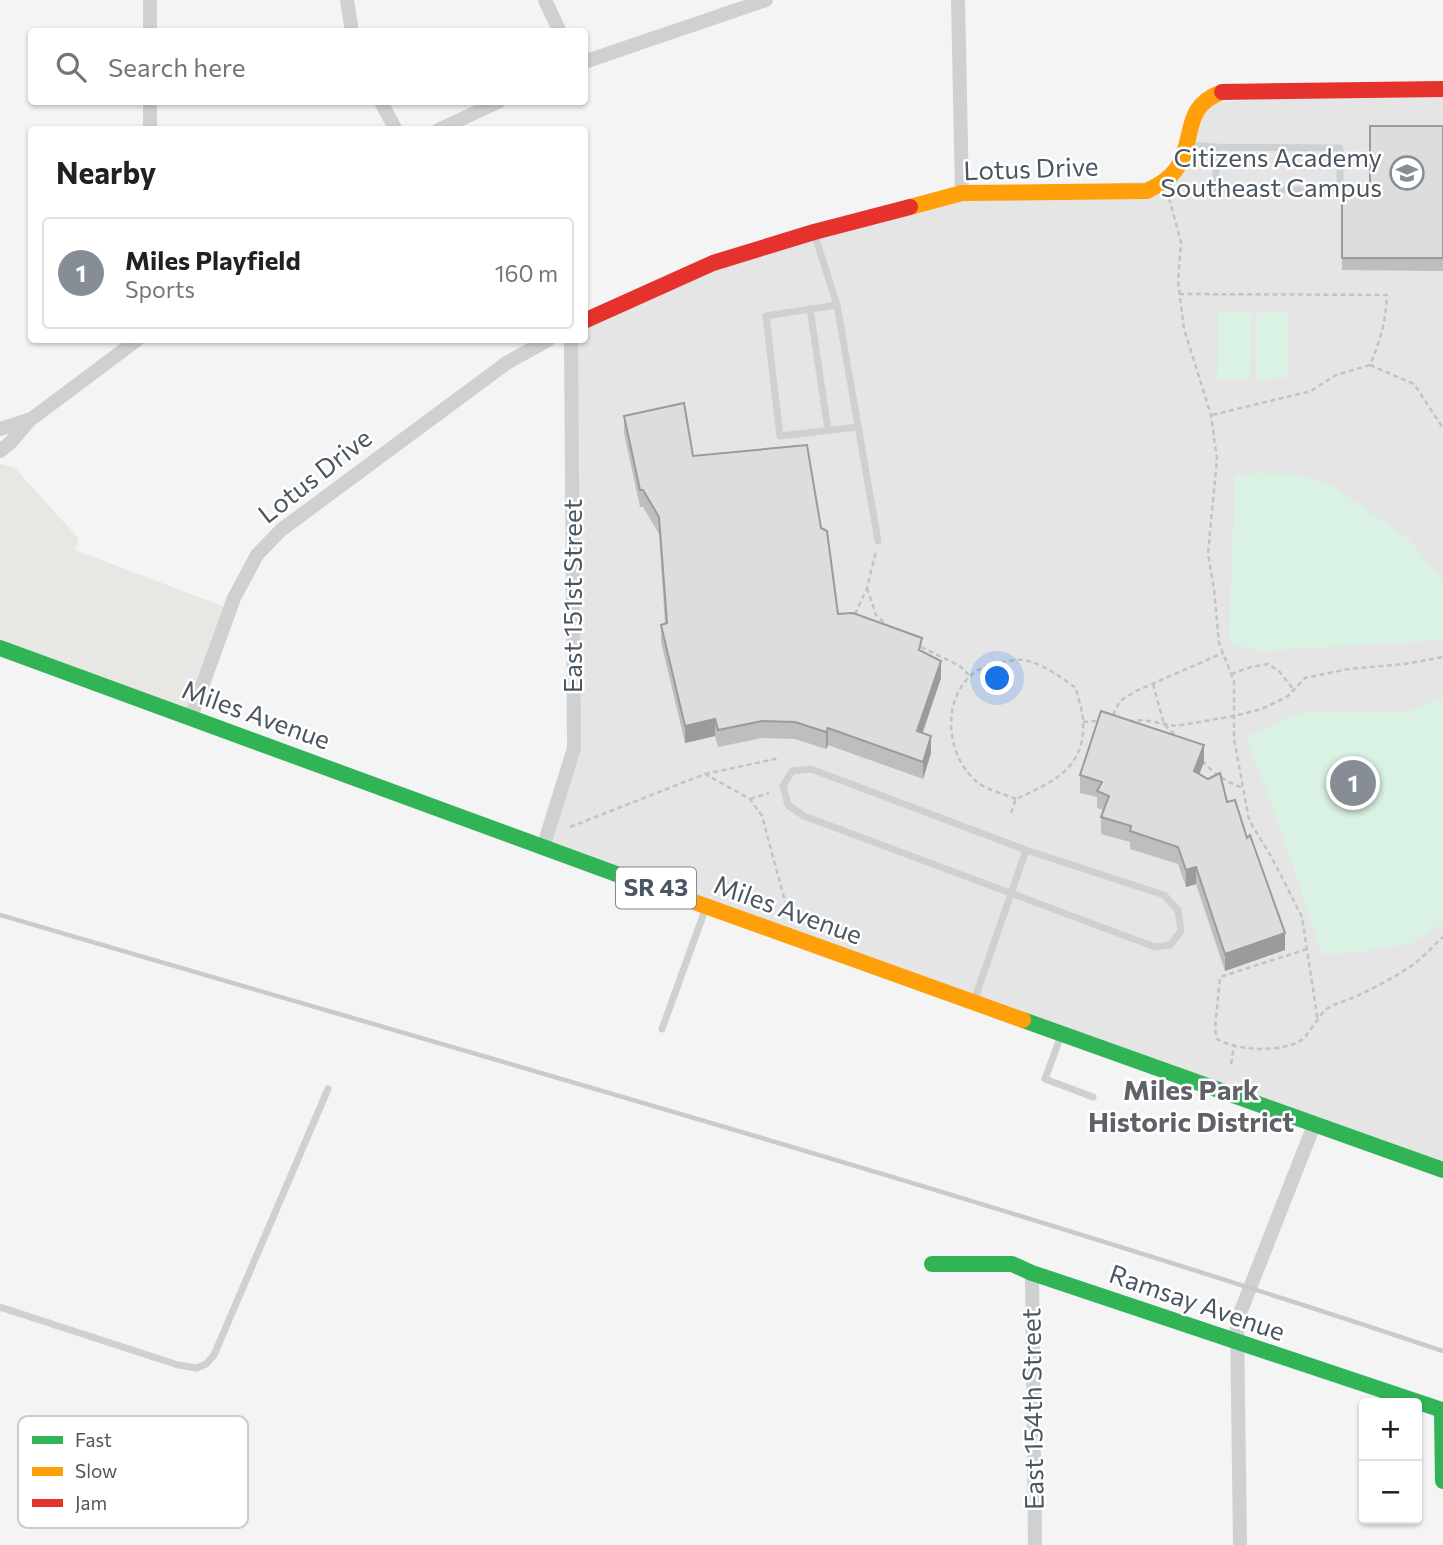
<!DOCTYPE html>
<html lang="en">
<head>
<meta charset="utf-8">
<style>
  body { margin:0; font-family:Commissioner,sans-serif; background:#f2f2f2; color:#202124 }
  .controls { position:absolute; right:21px; bottom:21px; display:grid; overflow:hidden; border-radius:7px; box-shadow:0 2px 5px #0004 }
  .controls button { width:63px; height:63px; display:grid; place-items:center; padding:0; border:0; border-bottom:2px solid #e0e0e0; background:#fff; color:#202124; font:35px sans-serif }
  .you { position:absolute; left:998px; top:679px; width:24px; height:24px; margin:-18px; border:5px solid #fff; border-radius:50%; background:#1a73e8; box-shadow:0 0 0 10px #1a73e833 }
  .badge { display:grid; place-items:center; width:46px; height:46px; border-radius:50%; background:#868d94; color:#fff; font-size:23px; font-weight:700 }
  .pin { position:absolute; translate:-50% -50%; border:4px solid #fff; box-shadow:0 2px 7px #0006 }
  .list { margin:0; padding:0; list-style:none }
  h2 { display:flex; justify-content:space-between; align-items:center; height:91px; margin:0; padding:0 28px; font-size:30px }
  h2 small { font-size:23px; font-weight:400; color:#757577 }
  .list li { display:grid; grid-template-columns:46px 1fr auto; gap:21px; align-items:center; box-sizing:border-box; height:112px; margin:0 14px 14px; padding:0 14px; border:2px solid #e0e0e0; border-radius:7px }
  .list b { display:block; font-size:26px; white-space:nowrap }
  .list p { margin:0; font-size:23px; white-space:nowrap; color:#757577 }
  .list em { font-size:23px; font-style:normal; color:#757577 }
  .icon { flex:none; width:38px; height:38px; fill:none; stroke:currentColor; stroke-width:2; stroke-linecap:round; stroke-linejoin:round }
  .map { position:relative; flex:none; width:1443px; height:1545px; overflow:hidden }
  .search { position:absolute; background:#fff; box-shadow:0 2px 5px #0004; left:28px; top:28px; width:560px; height:77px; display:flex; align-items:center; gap:18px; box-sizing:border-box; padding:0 24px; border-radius:7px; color:#757577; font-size:26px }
  .panel { position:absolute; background:#fff; box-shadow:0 2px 5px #0004; left:28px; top:126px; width:560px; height:217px; border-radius:7px }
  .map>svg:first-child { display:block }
</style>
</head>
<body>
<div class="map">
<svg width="1443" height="1545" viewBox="0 0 1443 1545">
  <rect width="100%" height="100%" fill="#f4f4f4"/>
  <path fill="#e8e7e3" d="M0,464l14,3 65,72 -4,11 155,59 -39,108 -191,-68z"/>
  <path fill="#e6e5e6" d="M1443,89v1080l-900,-321 31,-100 -3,-408h13l1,-19 128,-58 249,-70 206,-13 35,-77z"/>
  <g fill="#d9f2e3">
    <path d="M1218,311l33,1 -1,67h-33z"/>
    <path d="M1287,312l1,66 -31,1 -1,-66z"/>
    <path d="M1256,473l39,1 36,11 77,54 35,42v59l-182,11 -32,-8 6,-168z"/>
    <path d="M1443,698v224l-33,22 -60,9 -28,1 -41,-124 -35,-93 54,-24 108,-1z"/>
  </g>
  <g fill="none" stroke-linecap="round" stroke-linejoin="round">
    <g stroke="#bcc7c4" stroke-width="2.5" stroke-dasharray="5 3.5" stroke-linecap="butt">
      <path d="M1169,198l12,44 -3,39 6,48 27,86 6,44 -9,94 6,36 5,54 15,38v58l15,81 23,38 30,59 16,105"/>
      <path d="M1179,294l208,1c-1,26 -7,47 -17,70l-34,10 -25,16 -99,24"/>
      <path d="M1370,365l44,19 29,44"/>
      <path d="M867,588l9,27 13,12"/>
      <path d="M855,614l12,-26 9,-37"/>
      <path d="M921,647l39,19 9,9"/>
      <path d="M1231,674l20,-7 17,-3 11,7 14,18"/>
      <path d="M1153,684l11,40 13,13"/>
      <path d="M1113,715l7,-14 16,-10 87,-38"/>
      <path d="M1129,721l14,-1 33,6 58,-10 28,-7 26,-13 17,-18 43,-9 57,-5 38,-7"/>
      <path d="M1083,722l14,-1"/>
      <path d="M1202,761c13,13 24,21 41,27"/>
      <path d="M705,774l75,-16"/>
      <path d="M750,799l19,-6"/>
      <path d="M1011,813l5,-14c37,-17 70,-31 67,-78 0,-10 -5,-22 -7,-33 -16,-11 -32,-24 -52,-28 -6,-1 -15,1 -21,2 -60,6 -67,85 -26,120 10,8 27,12 39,17"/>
      <path d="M570,827l135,-53 45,25 12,17 24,89"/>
      <path d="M1307,949l-87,28 -5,52 2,10c19,12 71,15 88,-2 7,-8 16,-25 23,-29 10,-6 21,-8 31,-13 17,-8 36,-18 52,-29 12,-8 22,-20 32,-29"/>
      <path d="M1231,1064l3,-18"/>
    </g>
    <g stroke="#ced0d2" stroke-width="7">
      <path d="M1188,145l28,2 124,1v42l-124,-1v-42"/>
      <path d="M814,233l23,72 41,236"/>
      <path d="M837,305l-71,11 14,120 78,-9"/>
      <path d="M810,309l18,121"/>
      <path d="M811,769l215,81 138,45 14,15 3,21 -11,14 -15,2 -351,-131 -16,-11 -5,-19 9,-15z"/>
      <path d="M975,998l51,-148"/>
      <path d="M662,1029l43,-119"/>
      <path d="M1060,1038l-15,41 48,18"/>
      <path d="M0,1307l178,58 19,3 9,-4 8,-9 114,-266"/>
    </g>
    <g stroke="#ced0d2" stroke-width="14">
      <path d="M150,0v32"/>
      <path d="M347,0l5,32"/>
      <path d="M545,0l15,32"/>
      <path d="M958,0l4,193"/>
      <path d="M584,62l182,-62"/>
      <path d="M150,102v28"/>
      <path d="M381,102l15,28"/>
      <path d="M438,130l60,-28"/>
      <path d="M0,429l28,-9"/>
      <path d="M0,451l12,-10 18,-21 107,-80"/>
      <path d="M191,717l43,-119 23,-43 24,-25 227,-168 40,-22"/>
      <path d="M543,848l31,-100 -3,-408"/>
      <path d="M1032,1273l3,272"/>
      <path d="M1240,1545l-3,-224 77,-196"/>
    </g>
    <g stroke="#30b455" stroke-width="16">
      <path d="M0,648l630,231"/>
      <path d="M1023,1020l420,150"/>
      <path d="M932,1264h80l20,9 410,137 1,71"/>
    </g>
    <g stroke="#ff9f0a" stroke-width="16">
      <path d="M910,207l52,-14 185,-2c11,-6 23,-12 30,-23 19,-29 4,-61 45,-76"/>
      <path d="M630,879l393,141"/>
    </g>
    <g stroke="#e5322d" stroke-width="16">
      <path d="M1222,92l221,-3"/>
      <path d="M584,321l129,-58 101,-31 96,-25"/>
    </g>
    <path stroke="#c9cacc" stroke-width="4.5" d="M0,915c482,142 967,277 1443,436"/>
  </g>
  <g fill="#bebebf">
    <path d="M1443,126v145l-101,-1v-76h28z"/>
    <path d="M624,416l69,40 128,72 17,86 84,38 19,26 -18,55 8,20 -8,26 -95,-34 -2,4 -31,-10 -33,-1 -44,9 -3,-11 -30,7 -24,-101v-17l4,-1 -6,-90 -16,-27h-3l-16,-74z"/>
    <path d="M1204,762l-5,12 28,28 58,148 -60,21 -29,-87 -10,3 -8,-23 -48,-15v-7l-29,-8v-17l2,-7 -6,-2v-11l-17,-4v-18z"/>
  </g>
  <g fill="#9b9b9b">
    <path d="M941,661v17l-24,70v-17z"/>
    <path d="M715,719v17l-30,7v-17z"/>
    <path d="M828,728v17l-2,4v-17z"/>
    <path d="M931,736v17l-8,26v-17z"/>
    <path d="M1204,745v17l-10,26v-17z"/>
    <path d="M1196,867v17l-10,3v-17z"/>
    <path d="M1285,933v17l-60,21v-17z"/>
  </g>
  <g fill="#ddddde" stroke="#9b9b9b" stroke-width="2">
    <path d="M1370,126h73v132h-101v-64h28z"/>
    <path d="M684,403l9,53 114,-11 14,83 6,3 11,83 15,-1 69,25 -3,12 22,11 -24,70 14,5 -8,26 -95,-34 -2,4 -31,-10 -33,-1 -44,9 -3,-11 -30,7 -24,-101 6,-2 -8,-106 -16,-27h-3l-16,-74z"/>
    <path d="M1101,711l103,34 -10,26 14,8 12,-6 7,29 8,-2 12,38 3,-3 35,98 -60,21 -29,-87 -10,3 -8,-23 -48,-16 1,-5 -30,-9 8,-21 -12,-5 5,-9 -22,-7z"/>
  </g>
  <defs>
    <symbol id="school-ring" viewBox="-11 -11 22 22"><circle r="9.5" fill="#fff" stroke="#868d94" stroke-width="1.5"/><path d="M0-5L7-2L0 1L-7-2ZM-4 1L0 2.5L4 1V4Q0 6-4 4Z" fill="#868d94"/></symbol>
  </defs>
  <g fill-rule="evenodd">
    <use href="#school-ring" x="1388" y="154" width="38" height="38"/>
  </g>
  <g text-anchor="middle" stroke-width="5" stroke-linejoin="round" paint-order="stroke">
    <rect fill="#fff" stroke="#808990" stroke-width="2" x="616" y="867.5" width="80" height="41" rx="5"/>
    <g font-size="24" font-weight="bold" fill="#4a5661">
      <text x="656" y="896">SR 43</text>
    </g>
    <g font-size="26" fill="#4a5661" stroke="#fff" text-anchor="end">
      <text x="1382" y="167">Citizens Academy<tspan x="1382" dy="30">Southeast Campus</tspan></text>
    </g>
    <g font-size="26" fill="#4a5661" stroke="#fff">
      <text transform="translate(1031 169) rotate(-2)" y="9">Lotus Drive</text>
      <text transform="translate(315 476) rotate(-38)" y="9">Lotus Drive</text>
      <text transform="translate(573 596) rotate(-90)" y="9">East 151st Street</text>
      <text transform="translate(256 715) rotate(20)" y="9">Miles Avenue</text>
      <text transform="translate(788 910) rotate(20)" y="9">Miles Avenue</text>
      <text transform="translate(1197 1303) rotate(19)" y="9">Ramsay Avenue</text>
      <text transform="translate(1033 1409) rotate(-91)" y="9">East 154th Street</text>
    </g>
    <g font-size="28" font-weight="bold" fill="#5f6368" stroke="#fff">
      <text x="1191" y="1100">Miles Park<tspan x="1191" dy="32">Historic District</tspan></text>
    </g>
  </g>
  <rect x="18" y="1416" width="230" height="112" rx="10" fill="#fff" stroke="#c9ccd0" stroke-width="2"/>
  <rect x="32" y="1436" width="31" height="8" fill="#30b455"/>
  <rect x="32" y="1467" width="31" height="9" fill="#ff9f0a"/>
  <rect x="32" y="1499" width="31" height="8" fill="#e5322d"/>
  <g font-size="19" fill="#4a5661">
    <text x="75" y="1447">Fast</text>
    <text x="75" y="1478">Slow</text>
    <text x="75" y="1510">Jam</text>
  </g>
</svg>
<div class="controls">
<button>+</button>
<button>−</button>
</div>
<div class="you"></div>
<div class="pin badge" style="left:1353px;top:783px">1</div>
<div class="search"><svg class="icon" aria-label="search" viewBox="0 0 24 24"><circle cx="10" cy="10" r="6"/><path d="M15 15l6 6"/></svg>Search here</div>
<section class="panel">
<h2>Nearby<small></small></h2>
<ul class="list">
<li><span class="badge">1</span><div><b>Miles Playfield</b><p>Sports</p></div><em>160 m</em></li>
</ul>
</section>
</div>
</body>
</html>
